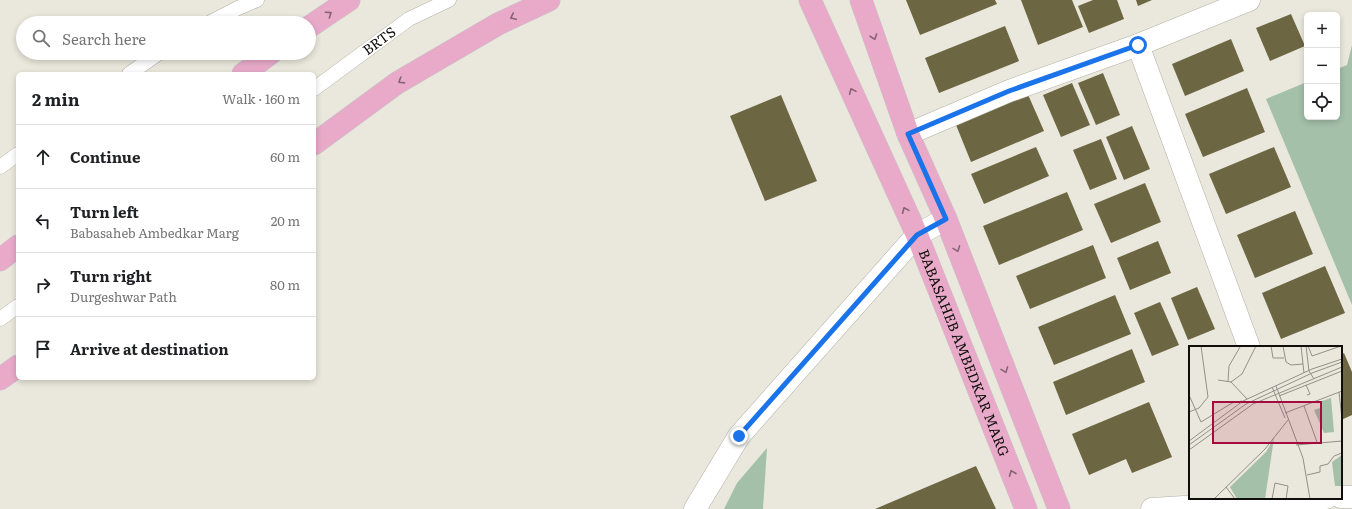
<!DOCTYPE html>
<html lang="en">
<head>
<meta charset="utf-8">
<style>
  body { margin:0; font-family:Literata,serif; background:#f6f6f6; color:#202124 }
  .controls { position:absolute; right:12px; top:12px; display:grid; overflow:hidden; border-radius:6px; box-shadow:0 2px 6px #0003 }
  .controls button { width:36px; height:36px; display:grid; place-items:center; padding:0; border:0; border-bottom:1px solid #e0e0e0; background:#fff; color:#202124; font:20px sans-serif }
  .stop { position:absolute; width:12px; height:12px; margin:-9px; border:3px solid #1a73e8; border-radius:50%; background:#fff }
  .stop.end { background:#1a73e8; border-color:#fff; box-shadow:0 1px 4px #0008 }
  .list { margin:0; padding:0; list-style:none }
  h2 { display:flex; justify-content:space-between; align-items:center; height:52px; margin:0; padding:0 16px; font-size:17px }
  h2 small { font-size:13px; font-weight:400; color:#757577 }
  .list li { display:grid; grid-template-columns:26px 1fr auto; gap:12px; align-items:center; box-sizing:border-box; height:64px; padding:0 16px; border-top:1px solid #e0e0e0 }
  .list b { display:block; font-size:15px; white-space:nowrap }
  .list p { margin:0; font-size:13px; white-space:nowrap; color:#757577 }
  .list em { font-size:13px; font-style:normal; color:#757577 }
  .icon { flex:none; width:22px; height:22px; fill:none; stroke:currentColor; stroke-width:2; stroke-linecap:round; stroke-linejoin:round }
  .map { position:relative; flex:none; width:1352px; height:509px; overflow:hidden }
  .search { position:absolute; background:#fff; box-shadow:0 2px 6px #0003; left:16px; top:16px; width:300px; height:44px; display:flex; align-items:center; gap:10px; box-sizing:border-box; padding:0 14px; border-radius:22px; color:#757577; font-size:15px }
  .panel { position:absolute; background:#fff; box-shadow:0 2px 6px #0003; left:16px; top:72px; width:300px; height:308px; border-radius:6px }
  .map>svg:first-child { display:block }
</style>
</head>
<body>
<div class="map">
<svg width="1352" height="509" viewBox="0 0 1352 509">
  <rect width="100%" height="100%" fill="#eae8dc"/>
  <g fill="#a4c0a9">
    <path d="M1352,45v260l-86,-206 41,-17v35h30v-48l10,-4z"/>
    <path d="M767,448l-4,61h-39l13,-26z"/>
  </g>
  <g fill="#6d6642">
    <path d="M906,0h89l2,4 -77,31z"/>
    <path d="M1021,0h51l11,27 -45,18z"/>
    <path d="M1093,0h24l7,19 -35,14 -11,-27z"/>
    <path d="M1136,0h16l-14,6z"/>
    <path d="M1291,14l14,32 -35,15 -14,-33z"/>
    <path d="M1005,26l14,35 -80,32 -14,-35z"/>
    <path d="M1231,39l13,32 -59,25 -13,-32z"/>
    <path d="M1103,73l17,42 -24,10 -18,-42z"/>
    <path d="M1072,83l18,42 -29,12 -18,-42z"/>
    <path d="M1247,88l18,44 -62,25 -18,-43z"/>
    <path d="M1026,90l18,41 -73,31 -17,-42z"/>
    <path d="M781,95l36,86 -52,20 -35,-85z"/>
    <path d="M1132,126l18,43 -26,11 -18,-43z"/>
    <path d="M1101,139l16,40 -27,11 -17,-40z"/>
    <path d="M1036,147l13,29 -65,28 -13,-30z"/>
    <path d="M1274,147l17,40 -65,27 -17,-40z"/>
    <path d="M1145,183l16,39 -50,21 -17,-39z"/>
    <path d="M1067,192l16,38 -84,35 -16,-39z"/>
    <path d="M1295,211l18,43 -58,24 -18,-43z"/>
    <path d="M1158,241l13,32 -41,17 -13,-32z"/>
    <path d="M1093,245l13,33 -76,31 -14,-33z"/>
    <path d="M1325,266l20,47 -64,26 -19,-46z"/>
    <path d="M1197,287l18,42 -27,11 -17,-42z"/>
    <path d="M1115,295l16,39 -77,31 -16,-38z"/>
    <path d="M1160,302l19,43 -27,11 -18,-43z"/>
    <path d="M1132,349l13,33 -79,33 -13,-33z"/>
    <path d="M1344,353l8,19v43l-11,5v-65z"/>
    <path d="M1149,402l23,55 -40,16 -6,-14 -37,16 -17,-41z"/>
    <path d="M976,466l20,43h-121z"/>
  </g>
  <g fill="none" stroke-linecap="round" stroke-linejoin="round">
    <defs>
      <g id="service">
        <path d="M209,23l29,-15 19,-8"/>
        <path d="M129,74l30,-21"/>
        <path id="s1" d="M314,89l95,-70 40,-19"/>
        <path d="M0,167l18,-13"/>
        <path d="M0,319l18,-13"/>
      </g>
      <g id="minor">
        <path d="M1138,45l111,302"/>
        <path d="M908,134l101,-43 129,-46 111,-45"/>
        <path d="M1341,497h11"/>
        <path d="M695,509l44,-73 178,-201 29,-16"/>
        <path d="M1152,509l174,-11"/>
      </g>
      <g id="primary">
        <path id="s2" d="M810,0l107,235 109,274"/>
        <path d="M861,0l47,134 38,85 113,290"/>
        <path d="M309,27l40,-27"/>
        <path d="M243,74l28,-21"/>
        <path d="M314,144l83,-61 101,-59 51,-24"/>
        <path d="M0,260l18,-14"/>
        <path d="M0,379l18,-13"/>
      </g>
    </defs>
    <use href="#service" stroke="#b3b0a5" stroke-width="15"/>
    <use href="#minor" stroke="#b3b0a5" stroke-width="23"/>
    <use href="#primary" stroke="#c5c5c4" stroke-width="23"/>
    <use href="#service" stroke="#fff" stroke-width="14"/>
    <use href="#minor" stroke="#fff" stroke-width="22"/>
    <use href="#primary" stroke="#e9aaca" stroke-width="22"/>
  </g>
  <defs><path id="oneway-chevron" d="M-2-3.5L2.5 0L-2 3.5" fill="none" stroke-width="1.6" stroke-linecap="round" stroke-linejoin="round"/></defs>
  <g stroke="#876474">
    <use href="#oneway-chevron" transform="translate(329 14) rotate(-34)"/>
    <use href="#oneway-chevron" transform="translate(513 17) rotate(155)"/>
    <use href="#oneway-chevron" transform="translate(874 37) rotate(71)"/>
    <use href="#oneway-chevron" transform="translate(401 81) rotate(148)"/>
    <use href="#oneway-chevron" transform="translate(852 91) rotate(-114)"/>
    <use href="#oneway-chevron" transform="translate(905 210) rotate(-114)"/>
    <use href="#oneway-chevron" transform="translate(957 249) rotate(69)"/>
    <use href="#oneway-chevron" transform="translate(1005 370) rotate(69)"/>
    <use href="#oneway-chevron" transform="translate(1012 473) rotate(-112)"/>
  </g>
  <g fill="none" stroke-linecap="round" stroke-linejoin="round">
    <path stroke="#1a73e8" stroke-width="5" d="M739,436l178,-201 29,-16 -38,-85 101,-43 129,-46"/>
  </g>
  <g text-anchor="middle" stroke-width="3.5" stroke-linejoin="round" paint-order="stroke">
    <g font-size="14" fill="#0f0e0a" stroke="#fff">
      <text dy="5" stroke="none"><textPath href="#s1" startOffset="81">BRTS</textPath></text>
      <text dy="5" stroke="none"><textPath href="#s2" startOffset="385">BABASAHEB AMBEDKAR MARG</textPath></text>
    </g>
  </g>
  <g transform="translate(1189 346)">
    <rect width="153" height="153" fill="#eae8dc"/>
    <path d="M142,52l3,34 -10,1 -10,-23 6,-2 2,-7zM85,92l-9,61h-28l-7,-12 36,-35zM153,109v31h-7l-3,-24z" fill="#a4c0a9"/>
    <path fill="none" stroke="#929188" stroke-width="1" d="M82,0l2,12h11M94,0l3,16 5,3 12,-1M112,0l3,27M117,0l3,25 5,8M119,0l4,10 29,-10M29,34l13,2 16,17M39,35l1,-15 11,-19M42,36l11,-8 14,-28M117,39l4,9 -3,1M87,40l27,72 7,41M83,41l13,31M150,46l3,27M0,49l12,27 31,-19 10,-2M90,50l63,-25M115,60l13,36M0,66l10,-4 9,-11 -7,-51M96,67l57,-22M0,95l54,-40 69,-32 30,-10M0,99l57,-41 66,-31 30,-11M107,99l46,-4M0,104l64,-46 89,-37M118,129l13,-3v-6l8,-2 6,-8 8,-3M37,141l9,12M25,153l51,-50 23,-29M83,153l3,-16 13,3 -2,13"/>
    <path fill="#a50b3c" fill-opacity="0.15" stroke="#a50b3c" stroke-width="2" d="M24,56h108v41h-108z"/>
    <rect width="153" height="153" fill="none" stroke="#0f0e0a" stroke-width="2"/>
  </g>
</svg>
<div class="controls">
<button>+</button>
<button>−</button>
<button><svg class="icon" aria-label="locate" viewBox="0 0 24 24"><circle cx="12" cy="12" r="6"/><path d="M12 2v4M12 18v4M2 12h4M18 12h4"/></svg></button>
</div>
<div class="stop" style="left:1138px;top:45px"></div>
<div class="stop end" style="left:739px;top:436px"></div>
<div class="search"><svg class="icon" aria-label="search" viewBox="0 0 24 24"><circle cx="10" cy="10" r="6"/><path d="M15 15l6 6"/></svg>Search here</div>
<section class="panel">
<h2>2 min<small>Walk · 160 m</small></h2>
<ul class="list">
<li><svg class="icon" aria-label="ahead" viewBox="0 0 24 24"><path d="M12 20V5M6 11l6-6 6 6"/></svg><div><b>Continue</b></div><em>60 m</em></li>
<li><svg class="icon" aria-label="left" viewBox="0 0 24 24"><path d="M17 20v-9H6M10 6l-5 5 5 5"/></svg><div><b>Turn left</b><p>Babasaheb Ambedkar Marg</p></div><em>20 m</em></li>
<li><svg class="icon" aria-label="right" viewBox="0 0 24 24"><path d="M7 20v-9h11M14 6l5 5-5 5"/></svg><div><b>Turn right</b><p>Durgeshwar Path</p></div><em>80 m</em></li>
<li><svg class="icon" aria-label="arrive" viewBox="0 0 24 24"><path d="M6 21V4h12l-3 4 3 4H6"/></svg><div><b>Arrive at destination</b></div></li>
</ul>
</section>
</div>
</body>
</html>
